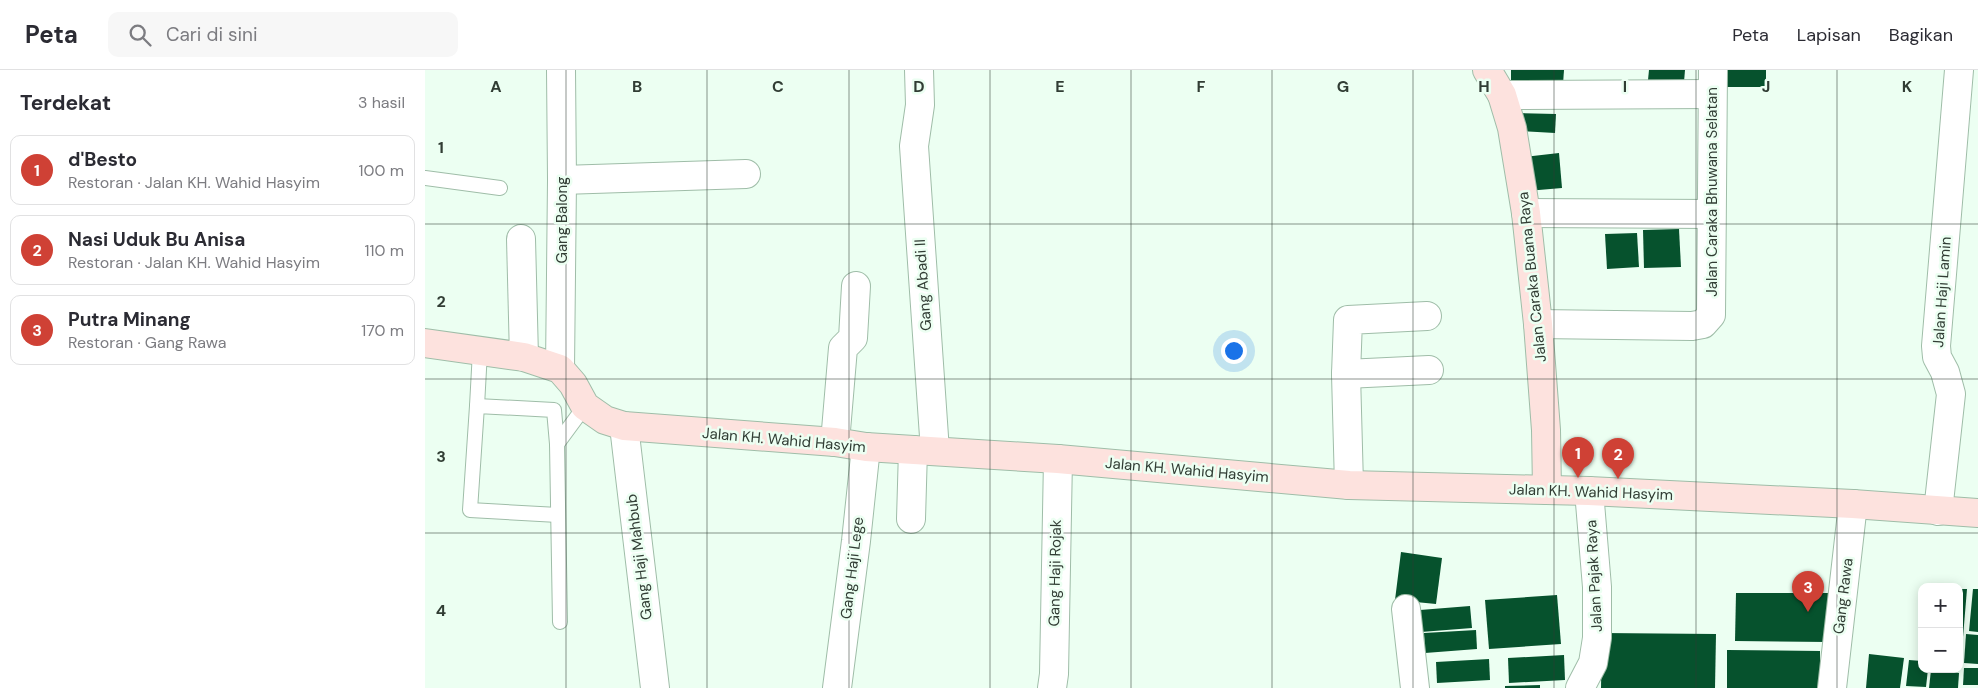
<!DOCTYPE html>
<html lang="id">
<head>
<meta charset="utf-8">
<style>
  body { margin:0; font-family:"DM Sans",sans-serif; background:#f7f7f7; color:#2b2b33 }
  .controls { position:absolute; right:15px; bottom:15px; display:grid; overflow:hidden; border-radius:10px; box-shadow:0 2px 12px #0003 }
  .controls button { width:45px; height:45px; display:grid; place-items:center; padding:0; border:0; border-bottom:1px solid #e1e1e2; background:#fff; color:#2b2b33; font:25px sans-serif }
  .you { position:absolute; left:808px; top:280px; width:18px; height:18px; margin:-12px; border:4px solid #fff; border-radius:50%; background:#1a73e8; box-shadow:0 0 0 8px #1a73e833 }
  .badge { display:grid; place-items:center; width:32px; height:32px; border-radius:50%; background:#cf4135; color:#fff; font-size:16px; font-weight:700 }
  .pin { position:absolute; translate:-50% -41px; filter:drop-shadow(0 1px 2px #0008) }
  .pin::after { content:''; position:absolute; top:26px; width:18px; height:15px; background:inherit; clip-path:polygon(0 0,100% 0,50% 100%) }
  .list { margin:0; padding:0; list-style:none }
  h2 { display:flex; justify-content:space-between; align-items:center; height:65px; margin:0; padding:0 20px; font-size:21px }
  h2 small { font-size:16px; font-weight:400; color:#7c7c81 }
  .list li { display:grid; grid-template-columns:32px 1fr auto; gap:15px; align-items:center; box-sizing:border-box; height:70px; margin:0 10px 10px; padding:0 10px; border:1px solid #e1e1e2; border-radius:10px }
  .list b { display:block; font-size:19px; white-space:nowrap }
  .list p { margin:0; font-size:16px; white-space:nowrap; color:#7c7c81 }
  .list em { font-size:16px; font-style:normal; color:#7c7c81 }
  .icon { flex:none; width:28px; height:28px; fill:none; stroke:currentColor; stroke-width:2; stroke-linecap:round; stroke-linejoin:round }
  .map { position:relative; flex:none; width:1553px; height:618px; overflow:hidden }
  header { display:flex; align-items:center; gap:30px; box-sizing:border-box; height:70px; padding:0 25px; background:#fff; border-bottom:1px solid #e1e1e2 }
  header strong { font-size:24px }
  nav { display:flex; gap:28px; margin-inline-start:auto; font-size:18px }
  .search { width:350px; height:45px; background:#f7f7f7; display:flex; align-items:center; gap:12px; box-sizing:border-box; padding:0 18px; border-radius:10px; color:#7c7c81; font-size:19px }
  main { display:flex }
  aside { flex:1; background:#fff }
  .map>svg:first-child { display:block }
</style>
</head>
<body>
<header>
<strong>Peta</strong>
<div class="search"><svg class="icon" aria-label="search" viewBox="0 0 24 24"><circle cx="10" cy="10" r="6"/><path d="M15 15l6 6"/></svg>Cari di sini</div>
<nav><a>Peta</a><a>Lapisan</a><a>Bagikan</a></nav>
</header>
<main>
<aside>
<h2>Terdekat<small>3 hasil</small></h2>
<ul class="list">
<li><span class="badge">1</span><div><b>d'Besto</b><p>Restoran · Jalan KH. Wahid Hasyim</p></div><em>100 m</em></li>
<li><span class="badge">2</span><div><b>Nasi Uduk Bu Anisa</b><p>Restoran · Jalan KH. Wahid Hasyim</p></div><em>110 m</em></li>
<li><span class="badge">3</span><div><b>Putra Minang</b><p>Restoran · Gang Rawa</p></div><em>170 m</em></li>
</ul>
</aside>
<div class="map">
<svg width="1553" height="618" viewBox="0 0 1553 618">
  <rect width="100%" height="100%" fill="#ecfff2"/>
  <g fill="#06522d">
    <path d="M1086,0h53l-1,14 -52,-1z"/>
    <path d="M1224,0h36l-1,12 -36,-2z"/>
    <rect x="1297" y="0" width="44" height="17"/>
    <path d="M1094,43l37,1 -1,19 -37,-2z"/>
    <path d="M1134,83l3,35 -35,3 -3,-34z"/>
    <path d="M1254,159l2,38 -37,1 -1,-38z"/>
    <path d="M1212,163l2,34 -32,2 -2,-35z"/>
    <path d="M976,482l41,6 -6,46 -41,-4z"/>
    <path d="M1534,519h8l-6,72h-2z"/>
    <path d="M1548,519h5v43l-9,-1z"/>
    <path d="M1311,523h92v49l-93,-1z"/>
    <path d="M1132,525l4,49 -72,5 -4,-49z"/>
    <path d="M1045,536l2,22 -51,4 -1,-22z"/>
    <path d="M1051,560l1,19 -52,4 -1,-20z"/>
    <path d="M1177,563l114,1 -1,54h-114z"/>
    <path d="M1541,564l12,1v29l-14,-1z"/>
    <path d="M1302,580l93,1v37h-93z"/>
    <path d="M1444,584l35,4 -4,30h-34z"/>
    <path d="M1139,585l1,25 -56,3 -1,-25z"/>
    <path d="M1064,589l1,21 -53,3 -1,-21z"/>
    <path d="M1484,590l13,1v8h6l-2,18 -20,-1z"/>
    <path d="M1539,598h14v17h-15z"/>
    <path d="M1506,600l28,3 -1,15h-29z"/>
    <path d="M1115,615v3h-35v-2z"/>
  </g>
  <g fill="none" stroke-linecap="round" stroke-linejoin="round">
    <defs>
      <g id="lane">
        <path d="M0,108l75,10"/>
        <path d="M52,336l3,-55"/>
        <path d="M132,374l-3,-34 -77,-4 -7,104 88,5"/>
        <path d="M135,552l-3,-178 28,-38"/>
      </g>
      <g id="street">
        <path d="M494,0l1,35 -6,41 21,305"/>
        <path d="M1077,25l210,-1"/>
        <path d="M137,110l184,-6"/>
        <path d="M1101,143l185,1"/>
        <path d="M96,169l3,118"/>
        <path d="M1113,254l154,2 11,-2 8,-9 2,-245"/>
        <path d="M135,299l2,-189 -1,-110"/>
        <path d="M921,304l83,-4"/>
        <path d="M199,356l31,262"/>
        <path d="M410,372l8,-94 10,-10 3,-52"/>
        <path d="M924,415l-3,-111 2,-54 79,-4"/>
        <path d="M1513,441l13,-117 -6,-22 -8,-15 -1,-11 23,-276"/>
        <path d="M486,449l2,-69"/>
        <path d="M981,539l9,79"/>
        <path d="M412,618l19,-147 10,-94"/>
        <path d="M627,618l2,-14 4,-215"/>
        <path d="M1155,618l13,-25 4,-25v-51l-8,-96"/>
        <path d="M1407,618l21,-184"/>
      </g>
      <g id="secondary">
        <path d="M1062,0l15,25 10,33 14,85 12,111 8,106 1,60"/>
        <path d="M0,273l99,14 36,12 13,15 12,22 20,14 19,6 211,16 31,5 192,12 291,26 240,6 264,13 125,9"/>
      </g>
    </defs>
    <use href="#lane" stroke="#9fbda8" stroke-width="16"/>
    <use href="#street" stroke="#9fbda8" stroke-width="30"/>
    <use href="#secondary" stroke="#9fbda8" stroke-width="30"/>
    <use href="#lane" stroke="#fff" stroke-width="14"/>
    <use href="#street" stroke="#fff" stroke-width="28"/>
    <use href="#secondary" stroke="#fde2de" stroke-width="28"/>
  </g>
  <path fill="none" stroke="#313d34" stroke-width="1" stroke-opacity="0.55" d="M141,0v618M282,0v618M424,0v618M565,0v618M706,0v618M847,0v618M988,0v618M1129,0v618M1271,0v618M1412,0v618M0,154h1553M0,309h1553M0,463h1553"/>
  <g text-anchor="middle" stroke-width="5" stroke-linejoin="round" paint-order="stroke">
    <g font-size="15" fill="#313d34" stroke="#ecfff2">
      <text transform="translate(1287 122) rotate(-90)" y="5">Jalan Caraka Bhuwana Selatan</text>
      <text transform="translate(137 150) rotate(-90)" y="5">Gang Balong</text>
      <text transform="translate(1107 207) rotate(-96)" y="5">Jalan Caraka Buana Raya</text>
      <text transform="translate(498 215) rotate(-94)" y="5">Gang Abadi II</text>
      <text transform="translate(1517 222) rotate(-86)" y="5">Jalan Haji Lamin</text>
      <text transform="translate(359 370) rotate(5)" y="5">Jalan KH. Wahid Hasyim</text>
      <text transform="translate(762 400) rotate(5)" y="5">Jalan KH. Wahid Hasyim</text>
      <text transform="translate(1166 422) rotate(2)" y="5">Jalan KH. Wahid Hasyim</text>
      <text transform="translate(214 487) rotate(-97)" y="5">Gang Haji Mahbub</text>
      <text transform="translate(427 498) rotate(-83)" y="5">Gang Haji Lege</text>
      <text transform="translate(630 503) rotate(-89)" y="5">Gang Haji Rojak</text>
      <text transform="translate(1169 506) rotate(-93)" y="5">Jalan Pajak Raya</text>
      <text transform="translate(1418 526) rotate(-83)" y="5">Gang Rawa</text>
    </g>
  </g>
  <g font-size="16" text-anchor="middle" font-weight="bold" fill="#313d34" stroke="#ecfff2" stroke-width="5" stroke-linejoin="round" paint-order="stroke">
    <text x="71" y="22">A</text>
    <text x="212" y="22">B</text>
    <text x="353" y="22">C</text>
    <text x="494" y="22">D</text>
    <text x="635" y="22">E</text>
    <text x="776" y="22">F</text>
    <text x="918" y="22">G</text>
    <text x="1059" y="22">H</text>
    <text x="1200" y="22">I</text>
    <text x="1341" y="22">J</text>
    <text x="1482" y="22">K</text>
    <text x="16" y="83">1</text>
    <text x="16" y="237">2</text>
    <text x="16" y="392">3</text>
    <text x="16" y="546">4</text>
  </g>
</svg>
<div class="controls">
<button>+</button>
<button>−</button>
</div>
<div class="you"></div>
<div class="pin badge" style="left:1153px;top:408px">1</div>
<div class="pin badge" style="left:1193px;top:409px">2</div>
<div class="pin badge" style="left:1383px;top:542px">3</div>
</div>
</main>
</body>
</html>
